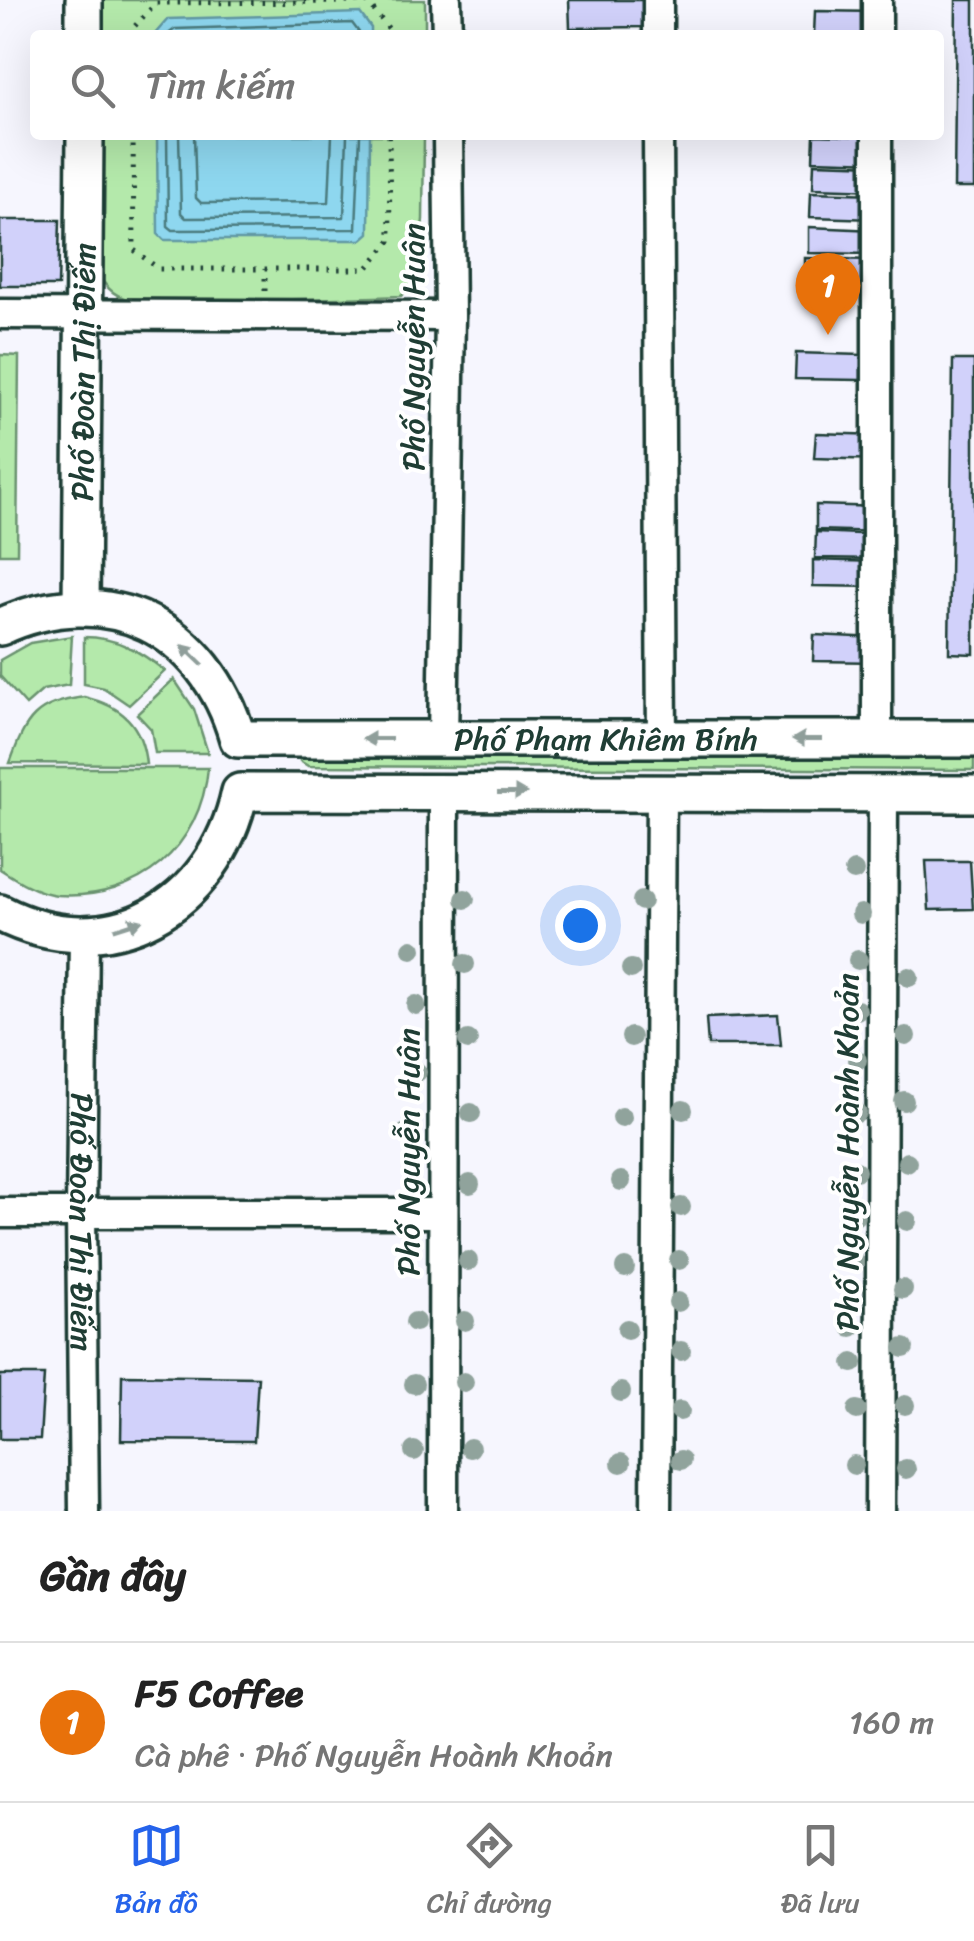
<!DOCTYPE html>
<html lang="vi">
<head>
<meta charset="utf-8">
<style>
  body { margin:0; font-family:Sriracha,sans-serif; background:#f2f2f2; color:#222 }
  .you { position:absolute; left:580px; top:925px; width:35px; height:35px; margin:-25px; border:8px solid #fff; border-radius:50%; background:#1a73e8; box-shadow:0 0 0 15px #1a73e833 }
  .badge { display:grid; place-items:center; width:65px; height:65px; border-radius:50%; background:#2563eb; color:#fff; font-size:32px; font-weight:700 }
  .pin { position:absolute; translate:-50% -82px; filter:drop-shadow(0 2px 5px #0008) }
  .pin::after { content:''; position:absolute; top:52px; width:35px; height:30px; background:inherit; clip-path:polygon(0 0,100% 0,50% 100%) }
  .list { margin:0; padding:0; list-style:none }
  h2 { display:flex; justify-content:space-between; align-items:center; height:130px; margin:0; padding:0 40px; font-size:42px }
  h2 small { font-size:32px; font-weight:400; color:#767676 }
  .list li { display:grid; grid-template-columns:65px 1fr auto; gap:30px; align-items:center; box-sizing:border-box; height:160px; padding:0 40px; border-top:2px solid #e0e0e0 }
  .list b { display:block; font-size:38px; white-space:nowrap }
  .list p { margin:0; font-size:32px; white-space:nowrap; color:#767676 }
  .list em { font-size:32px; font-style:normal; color:#767676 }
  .icon { flex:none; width:55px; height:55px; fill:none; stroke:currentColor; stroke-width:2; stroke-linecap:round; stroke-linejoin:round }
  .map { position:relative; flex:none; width:974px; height:1511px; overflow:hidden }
  .search { position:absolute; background:#fff; box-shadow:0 10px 40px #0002; left:30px; right:30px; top:30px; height:110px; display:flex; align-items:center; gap:25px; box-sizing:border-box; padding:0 35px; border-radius:10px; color:#767676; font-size:38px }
  .sheet { height:290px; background:#fff }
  nav { display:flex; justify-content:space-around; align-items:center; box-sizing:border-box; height:140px; border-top:2px solid #e0e0e0; background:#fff; font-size:28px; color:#767676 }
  nav a { display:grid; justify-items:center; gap:5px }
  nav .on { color:#2563eb }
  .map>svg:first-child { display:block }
</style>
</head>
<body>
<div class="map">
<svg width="974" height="1511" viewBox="0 0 974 1511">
  <rect width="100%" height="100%" fill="#f6f6fe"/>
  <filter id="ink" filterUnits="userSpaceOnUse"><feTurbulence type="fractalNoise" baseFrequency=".01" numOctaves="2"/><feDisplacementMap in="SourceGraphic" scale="20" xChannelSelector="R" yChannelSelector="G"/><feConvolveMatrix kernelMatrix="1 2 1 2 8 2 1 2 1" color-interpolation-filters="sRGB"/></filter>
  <g filter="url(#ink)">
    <g fill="#b4e9ab" stroke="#6a9370" stroke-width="2.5">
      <path d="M96,0h329v35h-328z"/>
      <path d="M98,135h326l-1,84 -6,64 -16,13 -25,1 -236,6c-22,-5 -35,-12 -43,-34z"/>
      <path d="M0,355l19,1 -2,198h-17z"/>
      <path d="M72,636l-3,49 -26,5 -17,15 -26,-29v-16l30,-17z"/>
      <path d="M84,637c32,0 56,14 81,34l-36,34 -25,-17 -20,-4z"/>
      <path d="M174,679l20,30 14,44h-53l-4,-24 -14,-15z"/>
      <path d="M84,697c38,9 58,27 62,67l-136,-1c16,-45 25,-59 74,-66z"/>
      <path d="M974,755v15l-666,-4 -8,-5v-5z"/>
      <path d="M0,768h208c-7,79 -69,133 -151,127 -20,-2 -40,-15 -57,-26z"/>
    </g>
    <g fill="#8ed7ef" stroke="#6299a4" stroke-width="2.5">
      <path d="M360,13l11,15v7h-217l14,-16z"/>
      <path d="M157,135h213l-1,98 -8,7h-197l-6,-6z"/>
    </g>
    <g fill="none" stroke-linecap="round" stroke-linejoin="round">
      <g stroke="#4b7b7f" stroke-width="2.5">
        <path d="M167,35l8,-6 177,-6 9,12"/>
        <path d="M167,135l1,91 5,4 183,-1 4,-94"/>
        <path d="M179,135l2,78 5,5 158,-1 3,-82"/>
        <path d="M194,135l2,63 5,5 128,-1 3,-67"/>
      </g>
    </g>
    <g fill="#d1d1fa" stroke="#1f3d34" stroke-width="2.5">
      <path d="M569,0h74v27l-73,1z"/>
      <path d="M956,0h18v188h-20z"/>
      <path d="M815,11l65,1v23h-66z"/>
      <path d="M814,135l65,2v25l-66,-2z"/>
      <path d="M814,163l64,2 1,25 -66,-2z"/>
      <path d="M811,192l65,2v25l-66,-2z"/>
      <path d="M0,220h60l-2,66h-58z"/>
      <path d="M809,227l65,3v24l-65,-1z"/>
      <path d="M805,258l65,2v25l-65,-2z"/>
      <path d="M796,353l65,2v25l-66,-1z"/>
      <path d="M953,360h21v294l-25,-1z"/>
      <path d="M816,433l64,2v25l-66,-2z"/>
      <path d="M816,505l65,2v25l-65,-2z"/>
      <path d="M816,532l65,3v24l-66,-1z"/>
      <path d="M813,560l65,2v25l-65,-1z"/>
      <path d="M814,635l64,3 1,24 -66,-1z"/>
      <path d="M926,861h44l3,48 -44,1z"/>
      <path d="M778,1015l3,30h-73l-2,-27z"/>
      <path d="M0,1375h44l-4,64h-40z"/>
      <path d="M122,1375l136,2 -4,64 -133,-1z"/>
    </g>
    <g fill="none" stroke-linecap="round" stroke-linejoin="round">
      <defs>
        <g id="minor">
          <path d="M446,0l1,35"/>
          <path d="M658,0v35"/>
          <path d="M877,0v35"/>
          <path d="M658,135l4,604"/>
          <path d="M877,135v604"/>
          <path d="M0,314l450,2"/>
          <path d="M443,739l7,-423 -2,-181"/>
          <path id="s1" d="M84,934l-3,279 3,298"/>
          <path d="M0,1213h443"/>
          <path d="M443,1511l1,-718"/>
          <path d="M656,1511l5,-717"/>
          <path d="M880,1511l3,-717"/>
        </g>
        <g id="tertiary">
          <path d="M84,0v35"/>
          <path id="s2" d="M81,607l4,-472"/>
          <path id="s3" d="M0,627c107,-49 206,0 238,112h736"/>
          <path d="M0,913c109,56 215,-6 240,-121l734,2"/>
        </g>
      </defs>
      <use href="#minor" stroke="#1f3d34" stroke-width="35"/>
      <use href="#tertiary" stroke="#1f3d34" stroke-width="42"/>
      <g stroke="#1f3d34" stroke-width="5" stroke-dasharray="2.5 8" stroke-linecap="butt">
        <path d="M132,35v-6l24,-26 211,-1 22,27v6"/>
        <path d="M133,135l1,115 25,19h208l23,-28 -1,-106"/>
        <path d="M265,291v-22"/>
      </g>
      <use href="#minor" stroke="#fff" stroke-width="28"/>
      <use href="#tertiary" stroke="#fff" stroke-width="35"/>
    </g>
    <g fill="#90a39c">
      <circle cx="854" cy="871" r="10"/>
      <circle cx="465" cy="899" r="10"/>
      <circle cx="642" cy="901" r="10"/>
      <circle cx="861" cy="914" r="10"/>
      <circle cx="412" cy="949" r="10"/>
      <circle cx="858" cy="960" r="10"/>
      <circle cx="465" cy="964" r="10"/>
      <circle cx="631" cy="969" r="10"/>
      <circle cx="909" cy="977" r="10"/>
      <circle cx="416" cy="1005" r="10"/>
      <circle cx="857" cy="1010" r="10"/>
      <circle cx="906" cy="1036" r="10"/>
      <circle cx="631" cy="1037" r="10"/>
      <circle cx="468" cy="1040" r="10"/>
      <circle cx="857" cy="1060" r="10"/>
      <circle cx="417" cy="1072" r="10"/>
      <circle cx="904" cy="1101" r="10"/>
      <circle cx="683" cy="1110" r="10"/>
      <circle cx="471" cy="1113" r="10"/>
      <circle cx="857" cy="1113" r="10"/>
      <circle cx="622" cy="1117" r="10"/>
      <circle cx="406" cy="1133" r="10"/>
      <circle cx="907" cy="1162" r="10"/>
      <circle cx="856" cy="1171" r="10"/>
      <circle cx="621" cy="1181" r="10"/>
      <circle cx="470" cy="1184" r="10"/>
      <circle cx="681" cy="1207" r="10"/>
      <circle cx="855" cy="1216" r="10"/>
      <circle cx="907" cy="1221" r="10"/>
      <circle cx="679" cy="1260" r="10"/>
      <circle cx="468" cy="1261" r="10"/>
      <circle cx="854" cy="1262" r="10"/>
      <circle cx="625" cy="1268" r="10"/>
      <circle cx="903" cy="1289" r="10"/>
      <circle cx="678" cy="1302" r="10"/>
      <circle cx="465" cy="1321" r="10"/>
      <circle cx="415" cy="1322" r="10"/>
      <circle cx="851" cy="1327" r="10"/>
      <circle cx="627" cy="1329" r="10"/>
      <circle cx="904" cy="1348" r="10"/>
      <circle cx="681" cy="1351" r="10"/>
      <circle cx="853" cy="1363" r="10"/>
      <circle cx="464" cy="1382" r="10"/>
      <circle cx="414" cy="1384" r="10"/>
      <circle cx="621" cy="1392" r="10"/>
      <circle cx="905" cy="1405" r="10"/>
      <circle cx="857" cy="1410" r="10"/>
      <circle cx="680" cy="1411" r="10"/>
      <circle cx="470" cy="1448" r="10"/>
      <circle cx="414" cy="1451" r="10"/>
      <circle cx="681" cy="1460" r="10"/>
      <circle cx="621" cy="1463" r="10"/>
      <circle cx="854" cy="1465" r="10"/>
      <circle cx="906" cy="1469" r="10"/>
    </g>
    <defs><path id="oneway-solid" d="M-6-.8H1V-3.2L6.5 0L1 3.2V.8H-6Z" transform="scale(2.5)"/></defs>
    <g fill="#8f9e9a">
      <use href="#oneway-solid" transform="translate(192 655) rotate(-136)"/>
      <use href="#oneway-solid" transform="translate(377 739) rotate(180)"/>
      <use href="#oneway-solid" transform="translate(807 739) rotate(180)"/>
      <use href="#oneway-solid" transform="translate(512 793)"/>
      <use href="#oneway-solid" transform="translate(128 925) rotate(-18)"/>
    </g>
  </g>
  <g text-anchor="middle" stroke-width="8" stroke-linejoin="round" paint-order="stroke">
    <g font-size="32" fill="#1f3d34" stroke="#fff">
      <text transform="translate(413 347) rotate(-90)" y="11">Phố Nguyễn Huân</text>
      <text dy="11" stroke="none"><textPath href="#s2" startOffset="235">Phố Đoàn Thị Điểm</textPath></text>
      <text dy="11" stroke="none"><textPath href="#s3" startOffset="672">Phố Phạm Khiêm Bính</textPath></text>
      <text transform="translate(408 1152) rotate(-90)" y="11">Phố Nguyễn Huân</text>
      <text transform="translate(847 1152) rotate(-90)" y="11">Phố Nguyễn Hoành Khoản</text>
      <text dy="11" stroke="none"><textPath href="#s1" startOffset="288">Phố Đoàn Thị Điểm</textPath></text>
    </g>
  </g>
</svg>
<div class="you"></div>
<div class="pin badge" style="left:828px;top:335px;background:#e8710a">1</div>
<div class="search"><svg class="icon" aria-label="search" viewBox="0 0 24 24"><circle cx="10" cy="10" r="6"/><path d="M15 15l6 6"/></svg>Tìm kiếm</div>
</div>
<section class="sheet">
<h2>Gần đây<small></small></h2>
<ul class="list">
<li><span class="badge" style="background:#e8710a">1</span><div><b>F5 Coffee</b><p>Cà phê · Phố Nguyễn Hoành Khoản</p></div><em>160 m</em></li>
</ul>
</section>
<nav>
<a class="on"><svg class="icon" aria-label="map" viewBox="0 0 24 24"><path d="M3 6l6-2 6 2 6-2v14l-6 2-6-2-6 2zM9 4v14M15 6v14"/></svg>Bản đồ</a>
<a><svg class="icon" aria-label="directions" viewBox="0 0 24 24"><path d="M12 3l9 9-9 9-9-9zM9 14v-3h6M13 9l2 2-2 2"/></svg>Chỉ đường</a>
<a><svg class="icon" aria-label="saved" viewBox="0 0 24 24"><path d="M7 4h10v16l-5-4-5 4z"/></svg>Đã lưu</a>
</nav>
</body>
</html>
